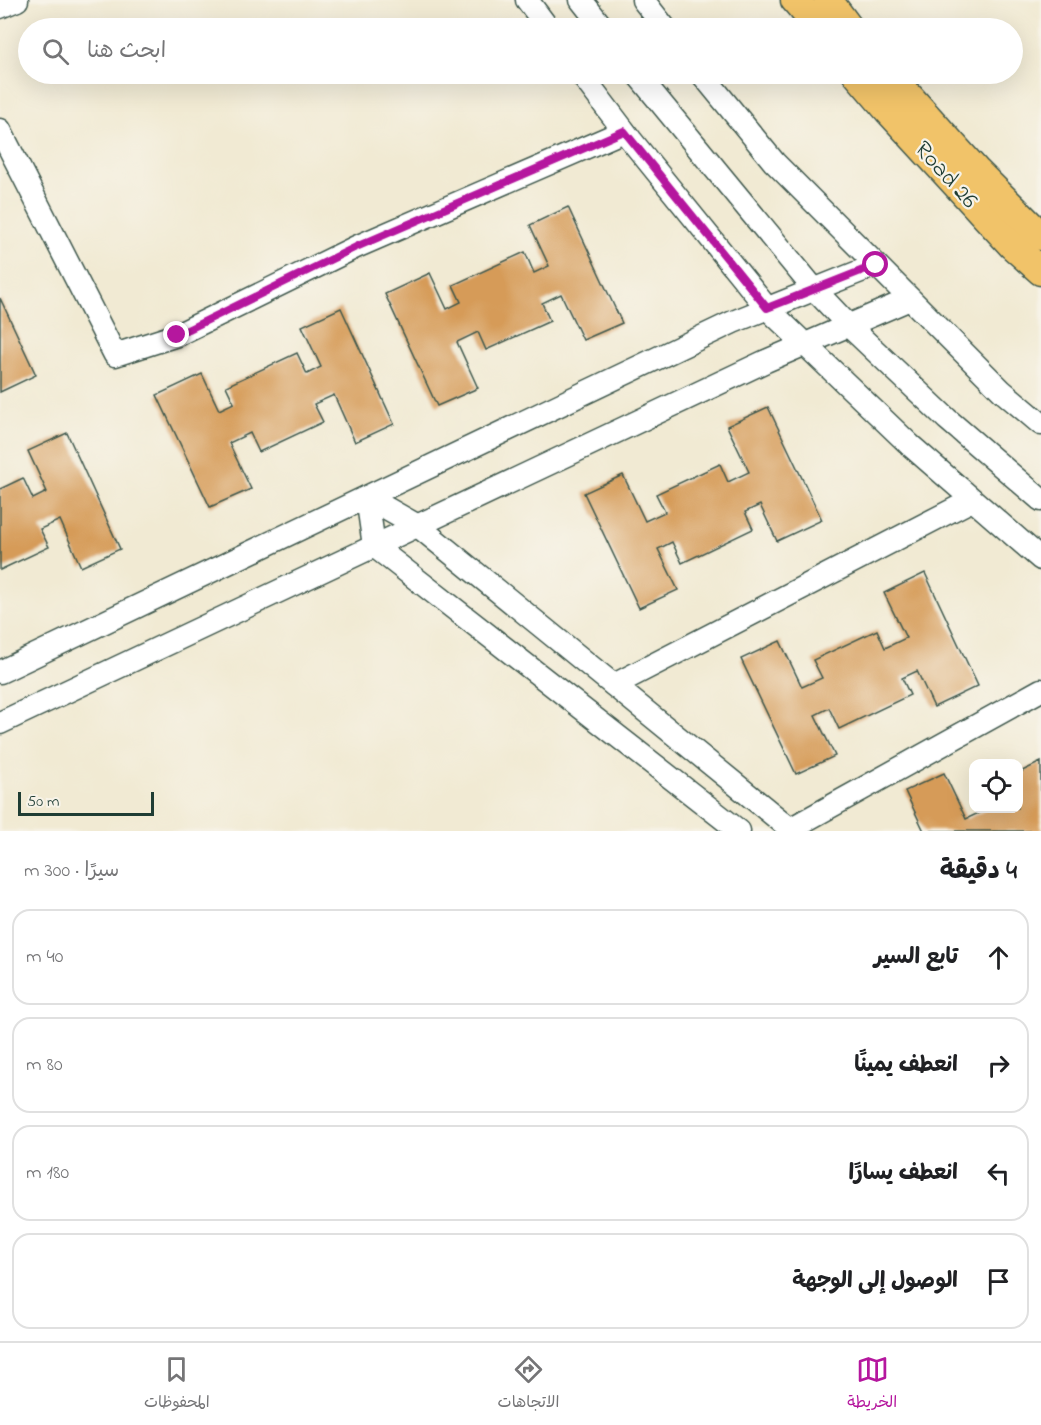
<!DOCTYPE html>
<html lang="ar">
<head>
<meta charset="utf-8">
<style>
  body { margin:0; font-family:"Indie Flower","Playpen Sans Arabic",sans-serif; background:#f6f6f6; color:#202124; direction:rtl }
  .controls { position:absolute; right:18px; bottom:18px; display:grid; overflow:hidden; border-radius:12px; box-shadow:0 6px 24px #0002 }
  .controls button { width:54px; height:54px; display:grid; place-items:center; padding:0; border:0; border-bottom:2px solid #e0e0e0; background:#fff; color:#202124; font:30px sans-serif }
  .scale { position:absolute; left:18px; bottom:15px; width:136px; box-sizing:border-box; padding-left:6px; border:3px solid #1f3d34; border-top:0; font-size:16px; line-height:21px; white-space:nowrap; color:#1f3d34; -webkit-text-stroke:4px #f7f3e8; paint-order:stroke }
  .stop { position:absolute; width:18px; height:18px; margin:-14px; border:4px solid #b5179e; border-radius:50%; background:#fff }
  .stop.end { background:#b5179e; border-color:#fff; box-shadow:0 2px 6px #0008 }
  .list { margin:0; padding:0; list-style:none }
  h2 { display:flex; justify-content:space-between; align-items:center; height:78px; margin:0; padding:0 24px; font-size:26px }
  h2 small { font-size:20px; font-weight:400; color:#757577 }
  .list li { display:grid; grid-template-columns:39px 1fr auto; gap:18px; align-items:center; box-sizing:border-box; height:96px; margin:0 12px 12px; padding:0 12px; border:2px solid #e0e0e0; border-radius:18px }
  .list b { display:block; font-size:22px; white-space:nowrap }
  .list em { font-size:20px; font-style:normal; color:#757577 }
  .icon { flex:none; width:33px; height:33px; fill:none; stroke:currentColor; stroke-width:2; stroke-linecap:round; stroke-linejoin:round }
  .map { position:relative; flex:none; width:1041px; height:831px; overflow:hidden; direction:ltr }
  .search { position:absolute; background:#fff; box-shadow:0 6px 24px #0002; left:18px; right:18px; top:18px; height:66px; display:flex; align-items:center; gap:15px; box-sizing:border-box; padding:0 21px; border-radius:33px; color:#757577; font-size:22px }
  .sheet { height:510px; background:#fff }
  nav { display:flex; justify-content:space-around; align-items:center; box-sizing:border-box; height:84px; border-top:2px solid #e0e0e0; background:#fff; font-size:16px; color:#757577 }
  nav a { display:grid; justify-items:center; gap:3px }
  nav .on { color:#b5179e }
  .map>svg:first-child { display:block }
</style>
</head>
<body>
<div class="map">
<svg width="1041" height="831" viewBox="0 0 1041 831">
  <rect width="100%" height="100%" fill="#f7f3e8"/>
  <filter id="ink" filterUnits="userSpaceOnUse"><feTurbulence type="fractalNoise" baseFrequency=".0167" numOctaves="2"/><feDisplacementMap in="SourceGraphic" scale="12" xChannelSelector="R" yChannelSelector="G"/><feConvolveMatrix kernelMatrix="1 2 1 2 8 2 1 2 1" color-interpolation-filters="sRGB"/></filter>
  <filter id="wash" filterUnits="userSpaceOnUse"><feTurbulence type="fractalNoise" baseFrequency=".008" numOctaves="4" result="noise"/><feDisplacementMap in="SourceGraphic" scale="24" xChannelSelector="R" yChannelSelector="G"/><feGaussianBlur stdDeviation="1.35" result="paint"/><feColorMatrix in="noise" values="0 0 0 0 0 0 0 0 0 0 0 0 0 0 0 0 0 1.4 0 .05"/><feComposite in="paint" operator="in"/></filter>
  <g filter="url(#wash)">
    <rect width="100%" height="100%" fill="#f1ead3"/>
    <g id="blocks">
      <g fill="#d69b59">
        <path d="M568,207l54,116 -39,17 -22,-46 -19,9 8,18 -64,29 -8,-18 -21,10 21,46 -41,18 -52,-112 45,-21 17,36 14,-7 -8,-17 72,-33 9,21 15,-7 -19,-41z"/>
        <path d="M0,298l36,77 -36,17z"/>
        <path d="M341,308l53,116 -39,18 -21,-47 -20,9 9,18 -64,30 -9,-19 -21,10 22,46 -41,18 -53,-112 45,-21 17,36 15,-7 -8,-17 71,-33 10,21 14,-7 -19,-41z"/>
        <path d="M768,407l54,113 -45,21 -17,-36 -15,7 8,17 -71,34 -10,-21 -14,7 20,41 -39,18 -55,-115 39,-18 22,46 20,-9 -9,-18 64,-30 8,18 21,-10 -22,-46z"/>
        <path d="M67,433l53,116 -39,18 -21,-47 -20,9 9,18 -49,23v-81l23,-11 10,21 14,-7 -19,-41z"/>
        <path d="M925,573l53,113 -44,21 -17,-36 -15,7 8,17 -71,34 -10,-21 -14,7 20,41 -39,18 -55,-115 39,-18 22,46 20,-9 -9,-18 64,-30 8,18 21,-10 -22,-45z"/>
        <path d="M1041,762v69h-117l-19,-40 39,-18 22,46 19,-9v-2h33v-35z"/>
      </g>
    </g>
  </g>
  <g filter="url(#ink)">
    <use href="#blocks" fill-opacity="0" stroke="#3e574c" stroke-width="1.5"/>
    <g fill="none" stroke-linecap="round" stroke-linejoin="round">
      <defs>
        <g id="minor">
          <path d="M527,0l21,28"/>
          <path d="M581,0l22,28"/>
          <path d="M643,0l22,28"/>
          <path d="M0,7l17,-7"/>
          <path d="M581,74l50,66 136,168 143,137 131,114"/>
          <path d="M637,74l177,215 34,36 99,94 94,81"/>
          <path d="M702,74l72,88 228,229 39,33"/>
          <path d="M0,130l115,225 62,-20 179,-88 268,-116"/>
          <path d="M367,497l51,29 375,305"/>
          <path d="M367,497l7,49 365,285"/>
          <path d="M0,672l733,-350 143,-57"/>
          <path d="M614,685l358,-185"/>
          <path d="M0,723l766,-362 144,-62"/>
          <path d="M790,829l251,-139"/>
        </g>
        <g id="major">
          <path d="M795,0l24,28"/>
          <path d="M828,0l21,28"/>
          <path d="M857,74l31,36 124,135 29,26"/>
          <path d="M889,74l88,98 64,64"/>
        </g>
      </defs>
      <use href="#minor" stroke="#3e574c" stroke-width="25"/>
      <use href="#major" stroke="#3e574c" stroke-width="31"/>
      <use href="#minor" stroke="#fff" stroke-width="22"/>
      <use href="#major" stroke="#f1c369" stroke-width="28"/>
    </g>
  </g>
  <g fill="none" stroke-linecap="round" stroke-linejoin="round" filter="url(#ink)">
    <path stroke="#b5179e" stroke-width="8" d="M177,335l179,-88 268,-116 143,177 109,-43"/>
  </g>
  <g text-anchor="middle" stroke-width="4.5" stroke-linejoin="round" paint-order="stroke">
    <g font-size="24" fill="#1f3d34" stroke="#f7f3e8">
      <text transform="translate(947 174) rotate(48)" y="8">Road 26</text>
    </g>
  </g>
</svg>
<div class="controls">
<button><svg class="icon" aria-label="locate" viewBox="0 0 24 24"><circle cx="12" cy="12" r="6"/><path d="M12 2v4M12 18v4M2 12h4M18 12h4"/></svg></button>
</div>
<div class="scale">50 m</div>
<div class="stop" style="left:876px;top:265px"></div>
<div class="stop end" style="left:177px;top:335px"></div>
<div class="search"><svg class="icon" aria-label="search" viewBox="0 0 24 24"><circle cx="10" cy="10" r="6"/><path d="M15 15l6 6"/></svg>ابحث هنا</div>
</div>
<section class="sheet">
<h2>4 دقيقة<small>سيرًا · 300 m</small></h2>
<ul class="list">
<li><svg class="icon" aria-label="ahead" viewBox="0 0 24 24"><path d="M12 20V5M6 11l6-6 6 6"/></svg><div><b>تابع السير</b></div><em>40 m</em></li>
<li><svg class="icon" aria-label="right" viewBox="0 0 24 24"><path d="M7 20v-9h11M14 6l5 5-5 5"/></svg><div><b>انعطف يمينًا</b></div><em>80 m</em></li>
<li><svg class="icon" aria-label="left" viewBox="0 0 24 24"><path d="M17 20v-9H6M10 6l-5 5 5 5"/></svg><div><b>انعطف يسارًا</b></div><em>180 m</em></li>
<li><svg class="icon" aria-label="arrive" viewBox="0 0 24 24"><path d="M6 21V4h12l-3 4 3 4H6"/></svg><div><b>الوصول إلى الوجهة</b></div></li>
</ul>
</section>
<nav>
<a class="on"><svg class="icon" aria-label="map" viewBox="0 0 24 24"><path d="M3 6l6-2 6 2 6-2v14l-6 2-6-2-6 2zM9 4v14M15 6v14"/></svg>الخريطة</a>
<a><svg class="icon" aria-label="directions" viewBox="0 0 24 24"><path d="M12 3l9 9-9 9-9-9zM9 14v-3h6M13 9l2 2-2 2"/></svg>الاتجاهات</a>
<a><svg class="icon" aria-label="saved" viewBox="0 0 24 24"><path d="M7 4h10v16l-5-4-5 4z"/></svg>المحفوظات</a>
</nav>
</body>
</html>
